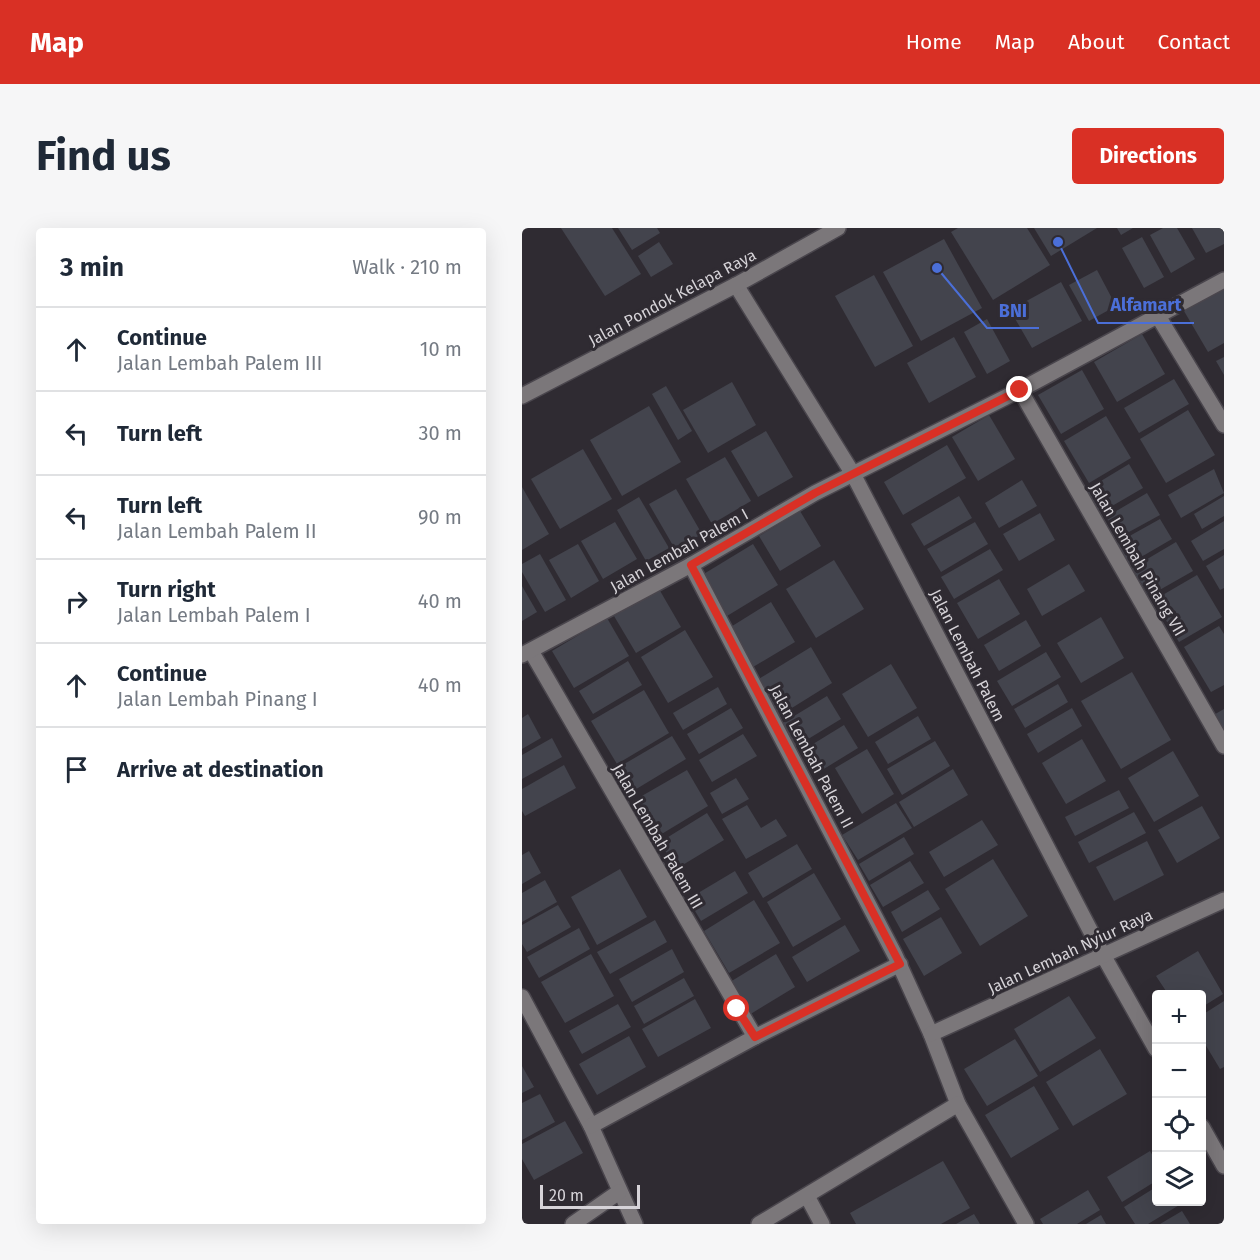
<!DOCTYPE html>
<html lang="en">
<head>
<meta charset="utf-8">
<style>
  body { margin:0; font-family:"Fira Sans",sans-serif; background:#f6f6f7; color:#1f2937 }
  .controls { position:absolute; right:18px; bottom:18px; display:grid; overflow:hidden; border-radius:6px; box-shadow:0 6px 24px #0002 }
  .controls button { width:54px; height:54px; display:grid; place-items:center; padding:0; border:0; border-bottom:2px solid #e0e1e3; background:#fff; color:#1f2937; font:30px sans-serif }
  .scale { position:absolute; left:18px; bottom:15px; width:100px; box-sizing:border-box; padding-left:6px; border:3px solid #d6d3d8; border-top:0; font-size:16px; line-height:21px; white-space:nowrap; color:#d6d3d8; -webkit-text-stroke:4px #2f2b32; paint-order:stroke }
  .stop { position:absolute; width:18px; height:18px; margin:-14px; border:4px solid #d93025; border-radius:50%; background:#fff }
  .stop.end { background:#d93025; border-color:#fff; box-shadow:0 2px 6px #0008 }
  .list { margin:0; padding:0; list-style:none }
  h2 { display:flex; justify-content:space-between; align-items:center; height:78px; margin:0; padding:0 24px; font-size:26px }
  h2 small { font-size:20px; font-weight:400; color:#747a83 }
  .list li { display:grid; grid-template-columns:39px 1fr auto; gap:18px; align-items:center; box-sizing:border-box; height:84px; padding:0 24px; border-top:2px solid #e0e1e3 }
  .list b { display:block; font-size:22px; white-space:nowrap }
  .list p { margin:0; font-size:20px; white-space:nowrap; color:#747a83 }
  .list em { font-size:20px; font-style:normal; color:#747a83 }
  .icon { flex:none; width:33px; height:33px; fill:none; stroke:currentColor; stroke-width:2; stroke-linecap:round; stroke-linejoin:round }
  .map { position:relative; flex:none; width:702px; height:996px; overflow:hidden; border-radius:6px }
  header { display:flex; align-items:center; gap:36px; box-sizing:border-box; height:84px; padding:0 30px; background:#d93025; color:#fff }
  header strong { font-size:28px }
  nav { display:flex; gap:33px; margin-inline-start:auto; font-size:21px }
  .intro { display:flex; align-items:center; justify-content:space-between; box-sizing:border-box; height:144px; padding:0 36px }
  h1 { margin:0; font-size:42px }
  .button { padding:15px 27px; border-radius:6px; background:#d93025; color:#fff; font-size:21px; font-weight:700 }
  main { display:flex; gap:36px; padding:0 36px }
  aside { flex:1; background:#fff; border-radius:6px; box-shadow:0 6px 24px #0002 }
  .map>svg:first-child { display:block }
</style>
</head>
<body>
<header>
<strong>Map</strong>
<nav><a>Home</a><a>Map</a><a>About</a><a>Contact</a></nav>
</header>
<div class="intro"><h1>Find us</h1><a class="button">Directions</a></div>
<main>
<aside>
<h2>3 min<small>Walk · 210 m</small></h2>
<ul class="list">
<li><svg class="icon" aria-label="ahead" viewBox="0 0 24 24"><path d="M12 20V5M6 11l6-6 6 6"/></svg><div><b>Continue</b><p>Jalan Lembah Palem III</p></div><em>10 m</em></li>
<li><svg class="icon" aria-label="left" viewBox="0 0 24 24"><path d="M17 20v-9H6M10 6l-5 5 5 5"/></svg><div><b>Turn left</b></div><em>30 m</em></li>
<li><svg class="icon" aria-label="left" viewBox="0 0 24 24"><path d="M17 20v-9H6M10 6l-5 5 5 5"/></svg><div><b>Turn left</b><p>Jalan Lembah Palem II</p></div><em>90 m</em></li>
<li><svg class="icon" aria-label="right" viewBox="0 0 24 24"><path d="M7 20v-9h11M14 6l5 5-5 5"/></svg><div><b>Turn right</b><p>Jalan Lembah Palem I</p></div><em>40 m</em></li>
<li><svg class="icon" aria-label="ahead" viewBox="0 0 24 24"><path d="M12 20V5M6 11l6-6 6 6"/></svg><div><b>Continue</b><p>Jalan Lembah Pinang I</p></div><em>40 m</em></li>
<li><svg class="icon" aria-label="arrive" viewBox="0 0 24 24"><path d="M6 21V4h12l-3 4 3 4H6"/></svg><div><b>Arrive at destination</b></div></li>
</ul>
</aside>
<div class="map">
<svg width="702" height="996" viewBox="0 0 702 996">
  <rect width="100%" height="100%" fill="#2f2b32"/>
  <g fill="#43444d">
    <path d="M39,0h51l29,46 -36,22z"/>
    <path d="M96,0h39l3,5 -28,17z"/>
    <path d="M436,0h69l23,37 -57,35 -42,-68z"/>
    <path d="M512,0h63l-46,28z"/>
    <path d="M595,0h16l-12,7z"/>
    <path d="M641,0h14l18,31 -24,14 -21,-38z"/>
    <path d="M670,0h32v16l-18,9z"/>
    <path d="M620,9l22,40 -20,11 -22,-40z"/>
    <path d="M422,11l38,69 -61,33 -38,-69z"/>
    <path d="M137,14l14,22 -22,13 -13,-21z"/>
    <path d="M575,42l19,36 -27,15 -20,-36z"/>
    <path d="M352,47l39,71 -38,21 -40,-71z"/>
    <path d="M539,54l21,39 -50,27 -22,-38z"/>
    <path d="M702,60v55l-16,9 -24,-41z"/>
    <path d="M465,91l23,42 -23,13 -23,-42z"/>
    <path d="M620,106l23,40 -48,28 -23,-40z"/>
    <path d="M432,109l22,40 -47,26 -22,-40z"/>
    <path d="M702,129v18l-8,-14z"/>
    <path d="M560,142l22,39 -43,25 -23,-39z"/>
    <path d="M652,151l15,25 -50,29 -15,-25z"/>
    <path d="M210,154l24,43 -48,28 -25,-43z"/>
    <path d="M144,158l26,45 -14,9 -26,-46z"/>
    <path d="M127,178l32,56 -59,34 -32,-56z"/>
    <path d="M666,182l27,45 -49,28 -26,-44z"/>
    <path d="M467,187l26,44 -37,22 -26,-44z"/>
    <path d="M584,188l25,42 -42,25 -25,-42z"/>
    <path d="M244,203l27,46 -35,20 -27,-46z"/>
    <path d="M425,217l19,33 -63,37 -19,-33z"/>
    <path d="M61,221l29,50 -52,30 -29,-50z"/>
    <path d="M203,229l26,44 -39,23 -26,-45z"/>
    <path d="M607,236l14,24 -43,25 -14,-23z"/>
    <path d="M692,241l10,24 -43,25 -13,-23z"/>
    <path d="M500,252l15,26 -38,22 -14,-25z"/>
    <path d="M0,259l27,47 -27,16z"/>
    <path d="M154,261l26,45 -27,15 -26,-45z"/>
    <path d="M625,265l13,22 -42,23 -12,-21z"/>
    <path d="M437,268l13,22 -48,28 -13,-22z"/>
    <path d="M702,268v20l-22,13 -8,-15z"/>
    <path d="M117,269l30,51 -23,13 -29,-51z"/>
    <path d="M278,283l21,35 -41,25 -21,-35z"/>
    <path d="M518,285l15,27 -36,21 -16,-27z"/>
    <path d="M638,291l12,20 -43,25 -12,-21z"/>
    <path d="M702,293v28l-21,12 -12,-20z"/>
    <path d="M93,294l22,37 -34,20 -22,-38z"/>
    <path d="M453,294l13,22 -47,28 -14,-23z"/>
    <path d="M654,314l17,29 -44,25 -17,-28z"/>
    <path d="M56,316l21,37 -28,17 -22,-38z"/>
    <path d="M231,316l25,41 -51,31 -25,-41z"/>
    <path d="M468,321l13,21 -49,29 -13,-22z"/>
    <path d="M18,326l26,46 -21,12 -23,-40v-8z"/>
    <path d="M702,327v33l-4,2 -14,-24z"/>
    <path d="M312,332l30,49 -48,29 -30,-49z"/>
    <path d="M547,336l16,27 -43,25 -15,-27z"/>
    <path d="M675,347l25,42 -43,25 -25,-42z"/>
    <path d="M477,351l21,35 -42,25 -21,-36z"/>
    <path d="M0,358l15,26 -15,9z"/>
    <path d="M137,361l22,38 -45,26 -22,-37z"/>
    <path d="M249,374l24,40 -42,25 -24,-39z"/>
    <path d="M579,389l23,41 -43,25 -24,-40z"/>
    <path d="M85,390l22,38 -55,32 -22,-37z"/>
    <path d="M504,392l15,26 -42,25 -15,-26z"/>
    <path d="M697,398l5,8v51l-13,7 -27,-45z"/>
    <path d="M163,402l28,47 -45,26 -27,-46z"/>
    <path d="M289,419l21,36 -53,33 -22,-36z"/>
    <path d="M524,424l15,25 -49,29 -15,-25z"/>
    <path d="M106,433l14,24 -49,29 -14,-23z"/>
    <path d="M369,436l26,44 -49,29 -26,-43z"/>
    <path d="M610,444l39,68 -50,29 -40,-68z"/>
    <path d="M536,456l10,18 -43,26 -11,-19z"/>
    <path d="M196,459l9,17 -44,26 -10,-17z"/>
    <path d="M122,462l25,43 -52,31 -26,-43z"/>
    <path d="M305,468l14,23 -46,28 -14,-23z"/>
    <path d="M209,480l12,20 -44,26 -12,-20z"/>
    <path d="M550,480l10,18 -44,27 -11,-19z"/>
    <path d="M702,481v32l-14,-24z"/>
    <path d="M6,486l13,24 -19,11v-31z"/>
    <path d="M396,488l13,23 -43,25 -13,-22z"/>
    <path d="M322,497l14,23 -44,27 -14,-23z"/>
    <path d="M221,506l14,22 -45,26 -13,-22z"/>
    <path d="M150,508l14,23 -58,35 -14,-24z"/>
    <path d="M30,510l10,19 -40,22v-24z"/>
    <path d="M560,511l24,42 -40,23 -24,-41z"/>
    <path d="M413,513l15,25 -48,29 -15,-26z"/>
    <path d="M345,521l27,45 -32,20 -27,-46z"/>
    <path d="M651,523l26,45 -45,26 -26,-44z"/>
    <path d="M42,537l12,23 -51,28 -3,-5v-22z"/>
    <path d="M431,541l15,26 -54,32 -15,-25z"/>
    <path d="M165,542l21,36 -53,32 -22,-37z"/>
    <path d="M214,550l13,21 -27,15 -12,-21z"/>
    <path d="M597,562l10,18 -54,28 -10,-19z"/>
    <path d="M374,575l16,25 -54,32 -16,-25z"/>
    <path d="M225,577l14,23 15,-9 11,17 -41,23 -24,-40z"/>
    <path d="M680,578l18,32 -43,25 -19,-33z"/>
    <path d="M612,584l12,21 -57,30 -11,-21z"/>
    <path d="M185,585l17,27 -48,29 -16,-27z"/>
    <path d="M460,592l16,25 -54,32 -15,-25z"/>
    <path d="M382,609l10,17 -45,27 -10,-17z"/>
    <path d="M625,613l17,34 -50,26 -18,-34z"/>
    <path d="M275,616l15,25 -49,29 -15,-25z"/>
    <path d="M7,623l12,22 -19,11v-29z"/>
    <path d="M471,631l35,57 -48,30 -35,-57z"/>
    <path d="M388,633l14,22 -41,24 -13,-22z"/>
    <path d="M98,641l27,48 -50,28 -26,-48z"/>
    <path d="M213,643l13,22 -47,28 -13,-22z"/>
    <path d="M292,645l27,46 -48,28 -26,-45z"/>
    <path d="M23,652l12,22 -35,20v-29z"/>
    <path d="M406,662l12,19 -38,23 -11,-20z"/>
    <path d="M232,672l26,43 -51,30 -25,-42z"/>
    <path d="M36,677l13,22 -44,25 -5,-8v-19z"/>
    <path d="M419,689l21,36 -38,23 -21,-37z"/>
    <path d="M133,692l12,22 -57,32 -13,-22z"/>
    <path d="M323,697l15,26 -53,31 -15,-25z"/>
    <path d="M57,700l11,21 -51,29 -12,-21z"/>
    <path d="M150,721l12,23 -52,30 -13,-23z"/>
    <path d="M676,723l25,43 -21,13v-13h-34l-12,-18z"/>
    <path d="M69,726l23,42 -49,27 -24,-41z"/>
    <path d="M254,726l19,33 -46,28 -19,-33z"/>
    <path d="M162,750l10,18 -50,28 -10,-18z"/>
    <path d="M547,768l27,42 -56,34 -26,-43z"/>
    <path d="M173,771l16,29 -53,29 -16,-28z"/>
    <path d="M702,773v66l-4,2 -18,-30v-24z"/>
    <path d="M96,776l13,23 -49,27 -13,-23z"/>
    <path d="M107,808l17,31 -49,28 -18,-31z"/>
    <path d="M493,811l23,37 -51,30 -23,-37z"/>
    <path d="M578,821l27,45 -54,32 -27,-44z"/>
    <path d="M0,838l12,21 -12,6z"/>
    <path d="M512,858l25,43 -48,29 -26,-43z"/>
    <path d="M18,866l15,28 -33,18v-37z"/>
    <path d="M43,893l18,32 -49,27 -12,-21v-15z"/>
    <path d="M628,923l6,10v20l-34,21 -15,-25z"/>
    <path d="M421,933l27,47 -29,16h-85l-6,-11z"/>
    <path d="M634,959v15h23l2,2 -33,20h-13l-11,-17z"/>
    <path d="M566,962l12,20 -23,14h-34l-3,-5z"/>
    <path d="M660,983l8,13h-30z"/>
    <path d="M452,986l6,10h-24z"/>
    <path d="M579,987l5,9h-20z"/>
  </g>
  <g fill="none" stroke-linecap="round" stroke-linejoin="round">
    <defs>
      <g id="minor">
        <path d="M214,57l117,189 250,481 53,94"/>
        <path d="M636,88l66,109"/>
        <path d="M498,162l204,356"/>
        <path d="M0,168l214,-111 102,-57"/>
        <path d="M169,337l204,390 36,79 27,70 68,120"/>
        <path d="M9,423l224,386"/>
        <path d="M0,427l169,-90 124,-72 205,-103 204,-110"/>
        <path d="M0,769l69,129 44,98"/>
        <path d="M409,806l293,-134"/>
        <path d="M69,898l164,-89 145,-73"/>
        <path d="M680,899l22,39"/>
        <path d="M285,968l15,28"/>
        <path d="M51,996l46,-32"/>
        <path d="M237,996l199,-120"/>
      </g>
    </defs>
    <use href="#minor" stroke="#4a464d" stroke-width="18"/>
    <use href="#minor" stroke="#7b777a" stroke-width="15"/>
  </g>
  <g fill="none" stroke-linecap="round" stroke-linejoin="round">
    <path stroke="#d93025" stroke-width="8" d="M215,781l18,28 145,-73 -209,-399 124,-72 205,-103"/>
  </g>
  <g text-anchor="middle" stroke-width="6" stroke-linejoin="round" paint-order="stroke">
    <g font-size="16" fill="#d6d3d8" stroke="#2f2b32">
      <text transform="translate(150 69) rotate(-28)" y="6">Jalan Pondok Kelapa Raya</text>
      <text transform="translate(157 322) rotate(-29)" y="6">Jalan Lembah Palem I</text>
      <text transform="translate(616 331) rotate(60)" y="6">Jalan Lembah Pinang VII</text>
      <text transform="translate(446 427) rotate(63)" y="6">Jalan Lembah Palem</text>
      <text transform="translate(290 528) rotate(62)" y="6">Jalan Lembah Palem II</text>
      <text transform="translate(136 608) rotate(60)" y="6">Jalan Lembah Palem III</text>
      <text transform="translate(548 723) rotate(-25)" y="6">Jalan Lembah Nyiur Raya</text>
    </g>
  </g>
  <path fill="none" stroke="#4b6fd8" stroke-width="2" d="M536 14L576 95H672M415 40L465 100H517"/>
  <g fill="#4b6fd8" stroke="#2f2b32" stroke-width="2">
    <circle cx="536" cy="14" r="6"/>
    <circle cx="415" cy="40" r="6"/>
  </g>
  <g font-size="18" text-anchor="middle" font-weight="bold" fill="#4b6fd8" stroke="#2f2b32" stroke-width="6" stroke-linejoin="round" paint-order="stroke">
    <text x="624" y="83">Alfamart</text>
    <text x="491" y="89">BNI</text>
  </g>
</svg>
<div class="controls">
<button>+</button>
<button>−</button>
<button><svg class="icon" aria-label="locate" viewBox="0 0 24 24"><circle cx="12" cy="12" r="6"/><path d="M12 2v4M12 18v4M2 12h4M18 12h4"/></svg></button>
<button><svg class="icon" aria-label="layers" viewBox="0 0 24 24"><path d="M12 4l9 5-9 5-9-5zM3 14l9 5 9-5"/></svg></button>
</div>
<div class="scale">20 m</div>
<div class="stop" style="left:215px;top:781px"></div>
<div class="stop end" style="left:498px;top:162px"></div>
</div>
</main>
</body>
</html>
